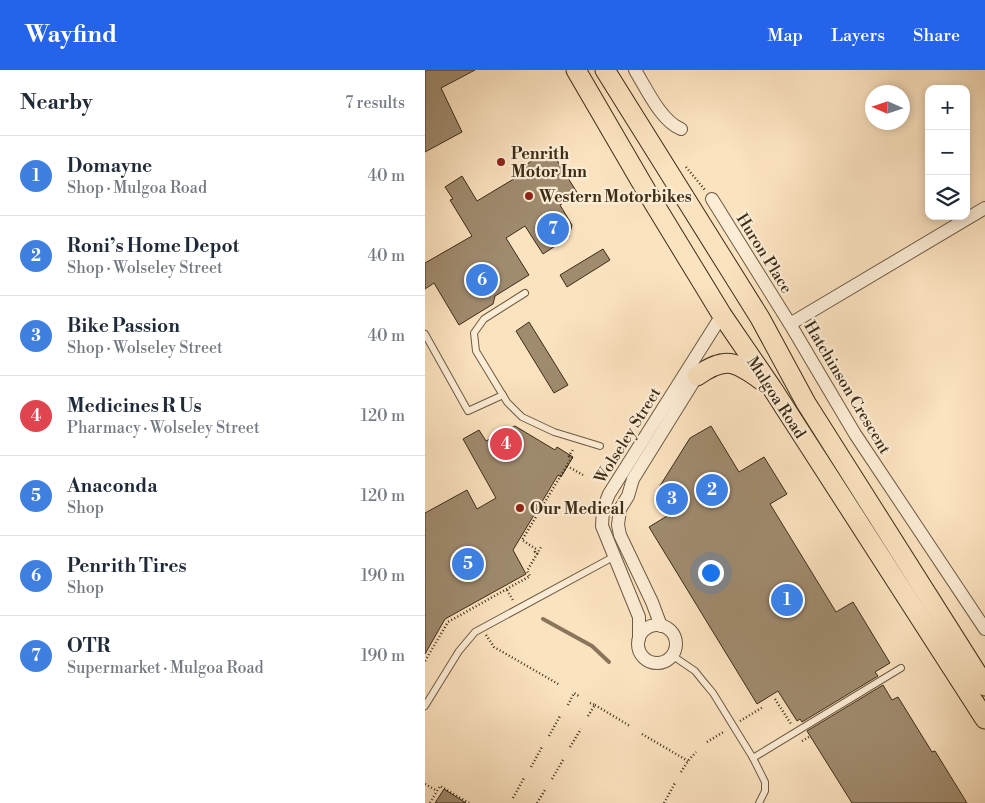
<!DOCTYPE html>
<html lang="en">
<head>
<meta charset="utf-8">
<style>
  body { margin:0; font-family:"Libre Bodoni",serif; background:#f6f6f7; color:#1f2937 }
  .controls { position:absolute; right:15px; top:15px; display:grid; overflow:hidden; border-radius:10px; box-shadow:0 2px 8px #0003 }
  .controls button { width:45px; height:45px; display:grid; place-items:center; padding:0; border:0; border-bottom:1px solid #e0e1e3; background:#fff; color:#1f2937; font:25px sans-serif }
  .compass { position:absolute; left:440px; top:15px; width:45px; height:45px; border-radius:50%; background:#fff; box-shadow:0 2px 8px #0003; rotate:273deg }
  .you { position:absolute; left:285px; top:502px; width:18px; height:18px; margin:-12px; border:4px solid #fff; border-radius:50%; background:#1a73e8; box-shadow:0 0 0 8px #1a73e833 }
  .badge { display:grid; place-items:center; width:32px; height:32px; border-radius:50%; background:#2563eb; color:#fff; font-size:16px; font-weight:700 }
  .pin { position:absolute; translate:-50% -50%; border:2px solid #fff; box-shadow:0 1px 5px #0006 }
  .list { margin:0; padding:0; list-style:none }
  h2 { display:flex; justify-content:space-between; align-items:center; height:65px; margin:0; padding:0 20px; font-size:21px }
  h2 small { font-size:16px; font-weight:400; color:#747a83 }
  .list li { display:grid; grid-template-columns:32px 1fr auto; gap:15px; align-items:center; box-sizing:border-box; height:80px; padding:0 20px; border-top:1px solid #e0e1e3 }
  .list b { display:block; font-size:19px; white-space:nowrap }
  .list p { margin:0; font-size:16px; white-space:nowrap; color:#747a83 }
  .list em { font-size:16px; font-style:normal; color:#747a83 }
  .icon { flex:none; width:28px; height:28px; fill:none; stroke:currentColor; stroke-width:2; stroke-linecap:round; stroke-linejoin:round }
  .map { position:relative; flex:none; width:560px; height:733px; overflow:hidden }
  header { display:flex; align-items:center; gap:30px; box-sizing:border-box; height:70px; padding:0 25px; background:#2563eb; color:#fff }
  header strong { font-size:24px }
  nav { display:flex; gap:28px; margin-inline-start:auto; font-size:18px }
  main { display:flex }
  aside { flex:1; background:#fff }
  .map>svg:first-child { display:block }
</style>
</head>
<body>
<header>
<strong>Wayfind</strong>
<nav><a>Map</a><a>Layers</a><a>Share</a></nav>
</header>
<main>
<aside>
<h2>Nearby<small>7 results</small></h2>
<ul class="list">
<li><span class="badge" style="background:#3f7fe0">1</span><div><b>Domayne</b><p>Shop · Mulgoa Road</p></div><em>40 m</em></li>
<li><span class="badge" style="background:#3f7fe0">2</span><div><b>Roni’s Home Depot</b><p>Shop · Wolseley Street</p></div><em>40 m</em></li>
<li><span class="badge" style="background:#3f7fe0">3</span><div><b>Bike Passion</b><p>Shop · Wolseley Street</p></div><em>40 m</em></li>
<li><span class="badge" style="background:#e0444e">4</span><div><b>Medicines R Us</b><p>Pharmacy · Wolseley Street</p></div><em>120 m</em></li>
<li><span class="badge" style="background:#3f7fe0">5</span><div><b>Anaconda</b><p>Shop</p></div><em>120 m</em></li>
<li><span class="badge" style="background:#3f7fe0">6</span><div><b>Penrith Tires</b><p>Shop</p></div><em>190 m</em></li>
<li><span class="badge" style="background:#3f7fe0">7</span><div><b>OTR</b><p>Supermarket · Mulgoa Road</p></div><em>190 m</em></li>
</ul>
</aside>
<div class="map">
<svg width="560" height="733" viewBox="0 0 560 733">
  <rect width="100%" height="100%" fill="#fce3c0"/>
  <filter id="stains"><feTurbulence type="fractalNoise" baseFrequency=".004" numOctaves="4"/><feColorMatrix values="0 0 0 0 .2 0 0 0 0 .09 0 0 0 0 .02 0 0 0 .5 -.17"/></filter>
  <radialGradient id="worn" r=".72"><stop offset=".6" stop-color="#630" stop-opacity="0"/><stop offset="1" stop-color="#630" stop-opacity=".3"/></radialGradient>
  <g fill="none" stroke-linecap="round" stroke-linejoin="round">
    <path stroke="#88755b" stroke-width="4" d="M118,549l49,27 17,16"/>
  </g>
  <g fill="#a08b6f" stroke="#3c2c18">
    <path d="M0,0h50l-34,18 21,44 -37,20z"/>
    <path d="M120,82l8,2 25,40 -18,11 12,20 -3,12 -26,17 -18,-28 -19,12 23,37 -34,21 -2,8 -34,21 -25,-42 -9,6v-26l47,-27 -22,-36 3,-1 -8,-12 17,-11 15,25 45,-27 2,-8z"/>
    <path d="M178,179l7,11 -43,27 -7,-12z"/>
    <path d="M104,252l39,63 -14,8 -38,-62z"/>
    <path d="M90,356l40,24 2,-3 16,10 -12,20 -3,-2 -45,75 13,24 -81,45 -20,35v-141l42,-23 10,19 19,-11 -33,-59 16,-9 7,11z"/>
    <path d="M286,356l28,46 25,-15 23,37 -17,10 66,108 17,-10 37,61 -15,9 3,4 -76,46 -2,-3 -3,2 -19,-30 -21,13 -108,-177 23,-14 -14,-24 32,-51z"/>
    <path d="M458,615l9,15 6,-3 34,55 3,-1 32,52h-115l-45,-72z"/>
    <path d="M19,719l22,14h-31z"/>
  </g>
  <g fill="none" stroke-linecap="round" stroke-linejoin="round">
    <defs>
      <g id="service">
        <path d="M100,223l-41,26 -10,14 2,18 31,51 15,15 32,15 46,14"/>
        <path d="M0,264l43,77 35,-16"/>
        <path d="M248,586l22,15 8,10 10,12 40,65 12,24v9l-6,12"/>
        <path d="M0,636l34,-55 16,-19 140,-76"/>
        <path d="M328,688l148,-90"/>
      </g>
      <g id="minor">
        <path d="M210,0c11,18 26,51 46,59"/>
        <path d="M287,129l78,125 65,110 130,195"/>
        <path d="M365,254l195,-116"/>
        <circle cx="232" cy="574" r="19"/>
        <path d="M236,556l-9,-24 -32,-67 -2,-10 2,-16 8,-13 5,-17 64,-103"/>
        <path d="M214,569v-22l-37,-91c0,-12 2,-21 7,-32l113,-179"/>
      </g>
      <g id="primary">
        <path d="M151,0l71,122 75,123 50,73 213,331"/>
        <path d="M180,0l155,248 46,85 179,283"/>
        <path d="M272,306c28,-20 38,-15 64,4"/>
      </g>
    </defs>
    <use href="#service" stroke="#6c5a42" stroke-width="8"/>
    <use href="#minor" stroke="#6c5a42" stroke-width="14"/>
    <use href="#primary" stroke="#3c2c18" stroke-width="21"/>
    <g stroke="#3c2c18" stroke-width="2.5" stroke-dasharray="1 2.5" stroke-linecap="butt">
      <path d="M261,97l19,23"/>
      <path d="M142,396l16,9"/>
      <path d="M113,484l-3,-2 1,-3 -14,-9 50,-83 -3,-1 5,-8"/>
      <path d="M82,520l7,12"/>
      <path d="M61,565l8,12 66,38"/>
      <path d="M0,591l23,-39 82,-46 -3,-5 14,-24"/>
      <path d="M350,629l16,25"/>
      <path d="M143,635l6,-12 5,3"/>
      <path d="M170,635l35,21"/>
      <path d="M163,646l7,-11 -5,-2"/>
      <path d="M315,651l23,-14"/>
      <path d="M217,664l46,27"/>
      <path d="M124,666l11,-20"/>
      <path d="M377,671l7,-4"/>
      <path d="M282,672l18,-11"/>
      <path d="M145,677l11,-18"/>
      <path d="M106,697l11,-20"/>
      <path d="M256,702l7,-11 8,-9"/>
      <path d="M127,709l11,-19"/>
      <path d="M0,714l12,7 3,-5 29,17"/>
      <path d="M88,728l11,-20"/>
      <path d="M5,733l7,-12"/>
      <path d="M112,733l8,-13"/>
      <path d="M239,733l11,-20"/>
    </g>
    <use href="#service" stroke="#fdedd6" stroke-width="6"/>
    <use href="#minor" stroke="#fdedd6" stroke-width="12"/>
    <use href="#primary" stroke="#fce3c0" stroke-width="19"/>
  </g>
  <g fill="#8f2418" stroke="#fdedd6" stroke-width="2">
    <circle cx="76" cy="92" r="5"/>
    <circle cx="104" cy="126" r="5"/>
    <circle cx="95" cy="438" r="5"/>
  </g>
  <g text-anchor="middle" stroke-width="4.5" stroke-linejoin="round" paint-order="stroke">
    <g font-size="16" font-weight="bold" fill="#3c2c18" stroke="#fdedd6" text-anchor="start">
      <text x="86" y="89">Penrith<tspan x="86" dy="18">Motor Inn</tspan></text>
      <text x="114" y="132">Western Motorbikes</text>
      <text x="105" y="444">Our Medical</text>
    </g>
    <g font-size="16" fill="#3c2c18" stroke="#fdedd6">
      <text transform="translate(340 183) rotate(58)" y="6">Huron Place</text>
      <text transform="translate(423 317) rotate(59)" y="6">Hatchinson Crescent</text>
      <text transform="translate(352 327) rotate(57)" y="6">Mulgoa Road</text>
      <text transform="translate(202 365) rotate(-58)" y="6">Wolseley Street</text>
    </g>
  </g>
  <rect width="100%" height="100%" filter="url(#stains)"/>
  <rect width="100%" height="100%" fill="url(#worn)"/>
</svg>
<div class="controls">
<button>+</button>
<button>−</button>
<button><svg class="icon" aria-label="layers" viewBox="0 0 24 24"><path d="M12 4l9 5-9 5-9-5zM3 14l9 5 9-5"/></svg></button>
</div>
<svg class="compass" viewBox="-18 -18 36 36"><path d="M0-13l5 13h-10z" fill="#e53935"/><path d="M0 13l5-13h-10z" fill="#747a83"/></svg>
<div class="you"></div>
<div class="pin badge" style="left:362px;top:530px;background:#3f7fe0">1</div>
<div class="pin badge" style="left:287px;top:420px;background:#3f7fe0">2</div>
<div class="pin badge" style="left:247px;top:429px;background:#3f7fe0">3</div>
<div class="pin badge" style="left:81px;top:374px;background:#e0444e">4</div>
<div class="pin badge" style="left:43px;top:494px;background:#3f7fe0">5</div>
<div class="pin badge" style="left:57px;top:210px;background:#3f7fe0">6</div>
<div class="pin badge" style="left:128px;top:159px;background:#3f7fe0">7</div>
</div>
</main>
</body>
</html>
